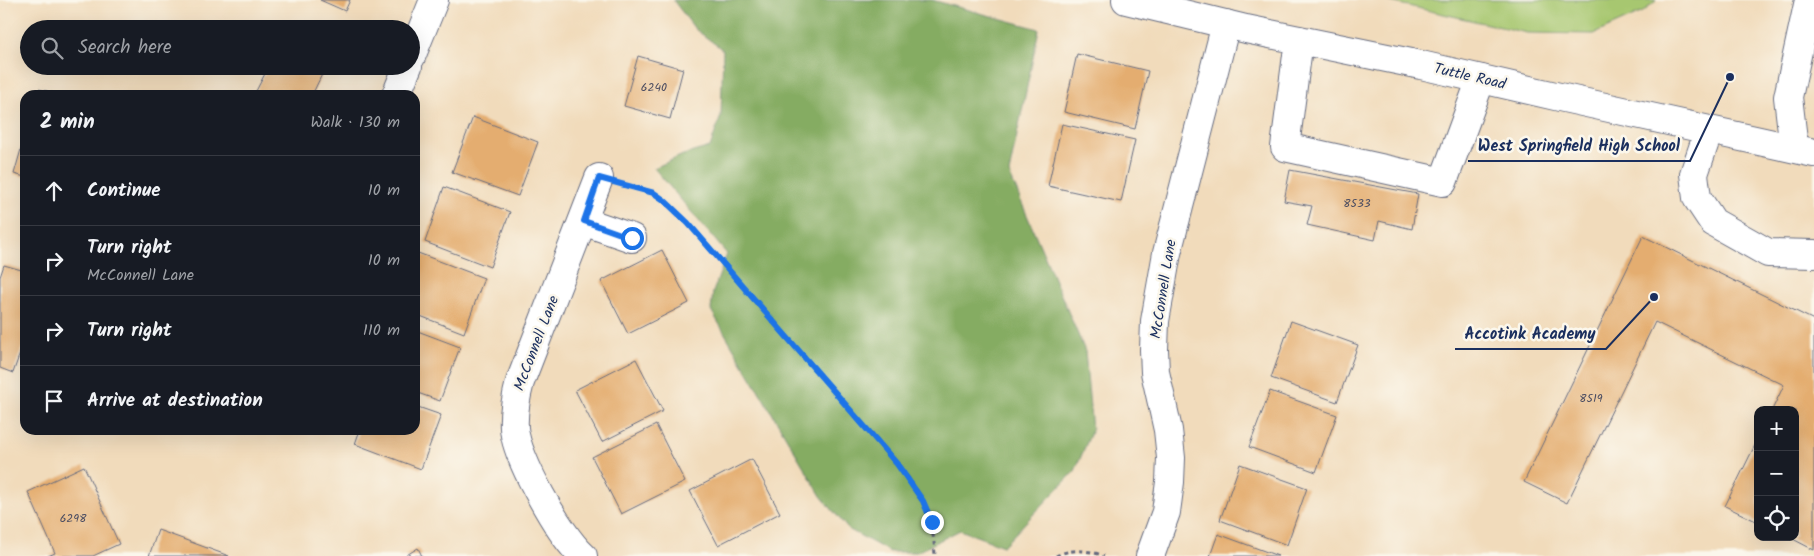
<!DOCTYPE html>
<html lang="en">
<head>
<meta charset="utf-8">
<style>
  body { margin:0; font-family:Kalam,sans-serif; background:#242831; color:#f1f3f6 }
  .controls { position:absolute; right:15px; bottom:15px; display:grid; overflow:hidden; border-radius:10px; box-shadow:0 5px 20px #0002 }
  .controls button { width:45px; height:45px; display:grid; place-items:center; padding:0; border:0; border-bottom:1px solid #363941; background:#171b24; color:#f1f3f6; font:25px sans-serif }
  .stop { position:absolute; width:15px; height:15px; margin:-11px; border:4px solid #1a73e8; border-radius:50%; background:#fff }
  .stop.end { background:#1a73e8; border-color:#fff; box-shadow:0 1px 5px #0008 }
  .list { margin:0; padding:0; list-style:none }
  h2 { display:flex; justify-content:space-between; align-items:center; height:65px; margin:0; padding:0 20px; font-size:21px }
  h2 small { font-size:16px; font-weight:400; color:#9ea1a6 }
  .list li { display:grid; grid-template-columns:32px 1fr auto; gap:15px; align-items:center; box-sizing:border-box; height:70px; padding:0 20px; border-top:1px solid #363941 }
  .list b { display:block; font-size:19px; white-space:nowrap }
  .list p { margin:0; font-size:16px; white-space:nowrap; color:#9ea1a6 }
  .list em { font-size:16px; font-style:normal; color:#9ea1a6 }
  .icon { flex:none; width:28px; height:28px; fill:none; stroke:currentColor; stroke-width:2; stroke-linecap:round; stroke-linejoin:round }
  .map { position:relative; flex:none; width:1814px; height:556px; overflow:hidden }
  .search { position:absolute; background:#171b24; box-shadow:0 5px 20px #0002; left:20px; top:20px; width:400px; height:55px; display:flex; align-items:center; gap:12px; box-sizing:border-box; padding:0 18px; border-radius:28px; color:#9ea1a6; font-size:19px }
  .panel { position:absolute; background:#171b24; box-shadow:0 5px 20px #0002; left:20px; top:90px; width:400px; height:345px; border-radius:15px }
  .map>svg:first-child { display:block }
</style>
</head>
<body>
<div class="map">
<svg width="1814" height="556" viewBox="0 0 1814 556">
  <rect width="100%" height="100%" fill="#fbf7ec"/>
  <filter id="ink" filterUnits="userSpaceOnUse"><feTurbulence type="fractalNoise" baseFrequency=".02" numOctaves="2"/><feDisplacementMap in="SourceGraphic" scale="10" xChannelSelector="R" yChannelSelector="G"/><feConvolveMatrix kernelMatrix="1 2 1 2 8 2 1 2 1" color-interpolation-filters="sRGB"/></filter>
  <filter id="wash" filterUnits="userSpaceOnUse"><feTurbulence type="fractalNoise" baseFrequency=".0096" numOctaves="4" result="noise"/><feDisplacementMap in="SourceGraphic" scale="20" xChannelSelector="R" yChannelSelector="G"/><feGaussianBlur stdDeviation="1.12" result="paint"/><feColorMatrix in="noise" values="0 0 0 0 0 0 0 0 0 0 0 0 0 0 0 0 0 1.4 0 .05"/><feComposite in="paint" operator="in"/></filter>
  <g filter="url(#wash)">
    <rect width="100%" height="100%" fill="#f1dbbb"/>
    <path fill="#a7c76f" stroke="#617b66" d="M1382,0h275l-14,12 -49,22 -67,-1z"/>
    <path fill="#85ac62" stroke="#506e60" d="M673,0h259l107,29 -30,144 76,178 7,79 -17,41 -72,75 -43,-16 -43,22h-27l-42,-23 -27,-33 -110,-186 2,-18 14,-38 -73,-86 29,-13 27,-8 11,-31 2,-66 -28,-21z"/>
    <g id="blocks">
      <g fill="#e4ad70">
        <path d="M320,0h30l-5,11z"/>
        <path d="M291,22l12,7h-15z"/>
        <path d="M1077,54l71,17 -13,58 -71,-17z"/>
        <path d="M638,56l45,13 -13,50 -46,-13z"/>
        <path d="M269,66h57l-14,29h-53l-4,-2z"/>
        <path d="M39,89l19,5v1h-21z"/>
        <path d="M473,117l65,25 -20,54 -66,-24z"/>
        <path d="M1062,124l73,16 -14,62 -73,-16z"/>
        <path d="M24,139h1v38l-11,-3z"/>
        <path d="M1290,170l128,24 -6,35 -33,-8 -4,19 -68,-15 5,-19 -28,-5z"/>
        <path d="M444,187l66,25 -20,55 -65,-25z"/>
        <path d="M1643,236l171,84v230l-25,-13h6v-127h-23l12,-25 -129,-63 -88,181 -43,-21z"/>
        <path d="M662,250l27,53 -61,31 -27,-53z"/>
        <path d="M418,253l66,25 -20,55 -49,-19v-52z"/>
        <path d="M4,265l21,6v68l-12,34 -13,-5v-91z"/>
        <path d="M1291,321l67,24 -21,57 -66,-24z"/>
        <path d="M415,330l45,17 -20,54 -25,-9z"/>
        <path d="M636,359l27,52 -61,31 -27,-52z"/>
        <path d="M1270,391l67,24 -21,57 -67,-25z"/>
        <path d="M415,406l26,9 -20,54 -66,-25 5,-14h55z"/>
        <path d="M656,425l29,57 -64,32 -29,-57z"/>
        <path d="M1758,439v83l-33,-16z"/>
        <path d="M752,459l28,54 -62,32 -28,-54z"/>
        <path d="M1240,464l67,24 -20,57 -67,-25z"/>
        <path d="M84,466l35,78 -26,12h-45l7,-3 -27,-61z"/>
        <path d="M158,530l71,26h-80z"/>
        <path d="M1218,534l60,22h-68z"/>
        <path d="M418,548l4,8h-17z"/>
      </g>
    </g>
  </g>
  <g filter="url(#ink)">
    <use href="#blocks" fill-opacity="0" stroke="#666b7f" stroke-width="1"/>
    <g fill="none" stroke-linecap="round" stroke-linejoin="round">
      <defs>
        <g id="minor">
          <path d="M1126,0l120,29 175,36 143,33 250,55"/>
          <path d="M1299,40l-14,107 158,35 38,-103"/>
          <path d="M411,57l23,-57"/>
          <path d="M396,95l12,-29"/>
          <path d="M1709,130l-15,44 3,24 16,24 55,31 46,1"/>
          <path d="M1794,148l-6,-51 21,-97"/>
          <path d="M583,221l49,17"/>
          <path d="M583,556c-23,-20 -67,-98 -69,-128 -1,-16 2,-31 6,-46l79,-204"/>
          <path d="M1150,556l16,-44 4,-30 1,-24 -3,-28 -13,-58 -1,-22 1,-29 12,-68 59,-229"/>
        </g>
      </defs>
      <use href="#minor" stroke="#666b7f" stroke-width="30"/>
      <g stroke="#666b7f" stroke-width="3" stroke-dasharray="4 4" stroke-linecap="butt">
        <path d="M627,186l27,7 10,7 24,23 209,241c26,33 36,50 38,92"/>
        <path d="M1056,556c15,-8 33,-6 48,0"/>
      </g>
      <use href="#minor" stroke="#fff" stroke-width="28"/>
    </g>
  </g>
  <g fill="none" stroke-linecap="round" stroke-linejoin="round" filter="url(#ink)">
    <path stroke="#1a73e8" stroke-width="6" d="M632,238l-48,-17 15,-43 55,15 10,7 24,23 209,241 26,37 9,21"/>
  </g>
  <g text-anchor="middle" stroke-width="5" stroke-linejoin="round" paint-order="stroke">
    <g font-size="12" fill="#4d4e62">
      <text x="654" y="91">6240</text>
      <text x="1357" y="207">8533</text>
      <text x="1591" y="402">8519</text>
      <text x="73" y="522">6298</text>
    </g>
    <g font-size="15" fill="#1b2f5e" stroke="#fbf7ec">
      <text transform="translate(1470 76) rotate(13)" y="5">Tuttle Road</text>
      <text transform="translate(1163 289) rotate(-81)" y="5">McConnell Lane</text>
      <text transform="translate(536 343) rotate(-69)" y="5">McConnell Lane</text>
    </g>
  </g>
  <path fill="none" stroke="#1b2f5e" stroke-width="2" d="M1730 77L1690 161H1468M1654 297L1606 349H1455"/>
  <g fill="#1b2f5e" stroke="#fbf7ec" stroke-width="2">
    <circle cx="1730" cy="77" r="5"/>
    <circle cx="1654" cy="297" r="5"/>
  </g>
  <g font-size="16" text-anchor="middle" font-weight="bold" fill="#1b2f5e" stroke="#fbf7ec" stroke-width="5" stroke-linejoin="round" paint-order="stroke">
    <text x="1579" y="151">West Springfield High School</text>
    <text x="1530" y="339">Accotink Academy</text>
  </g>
</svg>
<div class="controls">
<button>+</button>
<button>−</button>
<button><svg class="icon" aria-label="locate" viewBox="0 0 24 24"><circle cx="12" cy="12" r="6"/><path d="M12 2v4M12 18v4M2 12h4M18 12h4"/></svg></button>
</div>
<div class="stop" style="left:632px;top:238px"></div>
<div class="stop end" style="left:932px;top:522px"></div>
<div class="search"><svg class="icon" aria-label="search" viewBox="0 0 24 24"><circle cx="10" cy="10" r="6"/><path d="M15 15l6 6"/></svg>Search here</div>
<section class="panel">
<h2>2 min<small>Walk · 130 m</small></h2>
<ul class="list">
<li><svg class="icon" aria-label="ahead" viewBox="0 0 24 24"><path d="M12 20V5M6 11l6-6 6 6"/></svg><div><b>Continue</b></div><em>10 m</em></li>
<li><svg class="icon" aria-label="right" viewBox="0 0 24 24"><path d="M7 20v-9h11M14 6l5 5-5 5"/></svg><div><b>Turn right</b><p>McConnell Lane</p></div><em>10 m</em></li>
<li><svg class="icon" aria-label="right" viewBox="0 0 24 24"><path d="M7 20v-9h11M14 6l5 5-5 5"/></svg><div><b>Turn right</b></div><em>110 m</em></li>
<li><svg class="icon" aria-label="arrive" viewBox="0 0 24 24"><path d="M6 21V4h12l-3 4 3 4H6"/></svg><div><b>Arrive at destination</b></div></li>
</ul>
</section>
</div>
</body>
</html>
